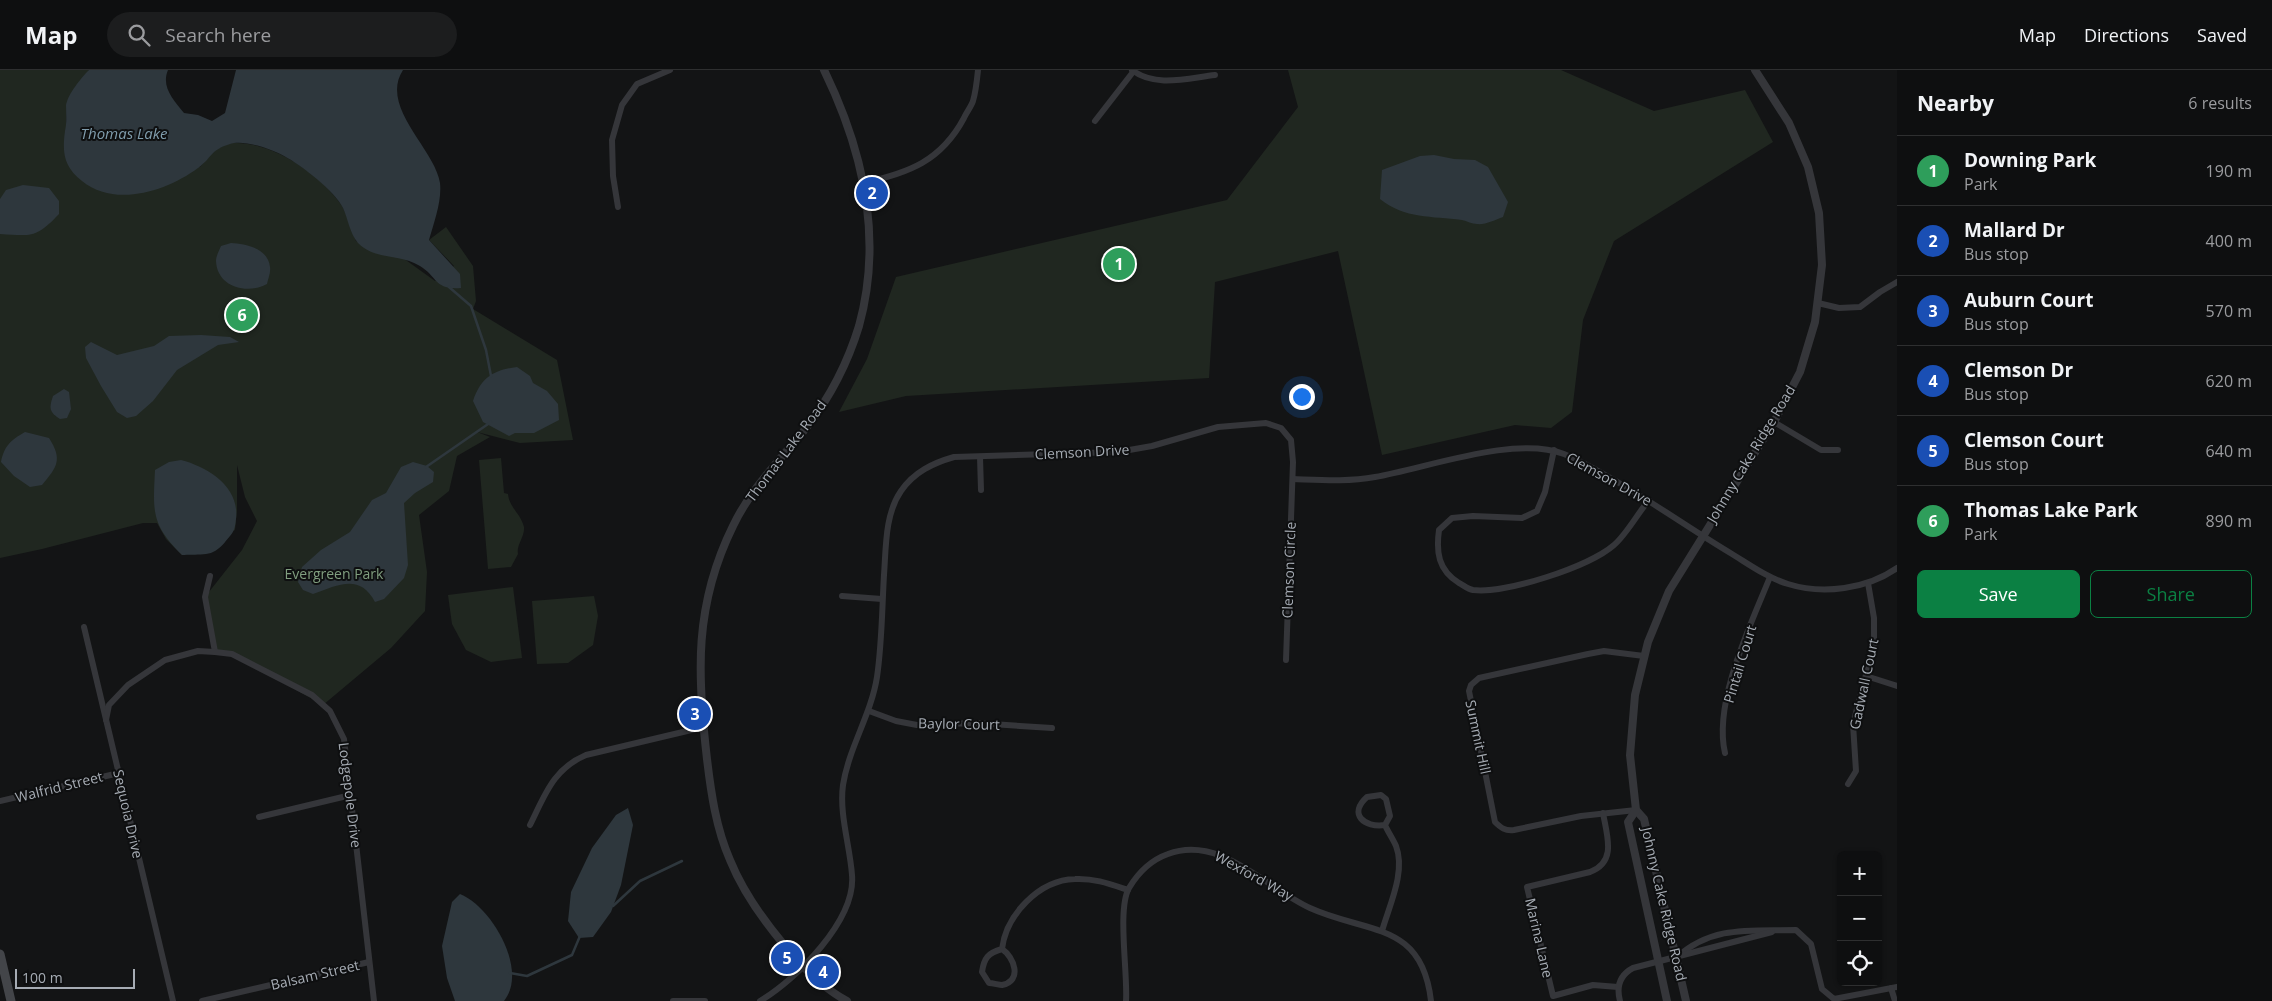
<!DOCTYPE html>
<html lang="en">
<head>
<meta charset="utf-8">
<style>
  body { margin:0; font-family:"Open Sans",sans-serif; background:#1c1d1e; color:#f1f3f6 }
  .controls { position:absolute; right:15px; bottom:15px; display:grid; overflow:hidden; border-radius:8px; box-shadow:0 1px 4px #0004 }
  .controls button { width:45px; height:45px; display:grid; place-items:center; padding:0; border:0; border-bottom:1px solid #2e2f30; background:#0e0f10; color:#f1f3f6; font:25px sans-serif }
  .scale { position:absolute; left:15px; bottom:12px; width:120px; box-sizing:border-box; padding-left:5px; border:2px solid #a6acb4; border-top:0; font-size:14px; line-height:18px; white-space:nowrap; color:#a6acb4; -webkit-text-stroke:4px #0e0f10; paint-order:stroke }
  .you { position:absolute; left:1301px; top:326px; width:18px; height:18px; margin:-12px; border:4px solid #fff; border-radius:50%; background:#1a73e8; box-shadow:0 0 0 8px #1a73e833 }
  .badge { display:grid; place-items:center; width:32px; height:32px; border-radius:50%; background:#0b8043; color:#fff; font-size:16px; font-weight:700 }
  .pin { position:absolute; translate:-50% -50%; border:2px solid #fff; box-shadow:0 1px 5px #0006 }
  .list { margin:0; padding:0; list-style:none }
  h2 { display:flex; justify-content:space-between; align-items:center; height:65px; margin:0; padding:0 20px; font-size:21px }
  h2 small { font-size:16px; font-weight:400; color:#9b9c9f }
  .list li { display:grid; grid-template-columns:32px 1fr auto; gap:15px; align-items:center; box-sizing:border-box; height:70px; padding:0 20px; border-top:1px solid #2e2f30 }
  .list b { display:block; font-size:19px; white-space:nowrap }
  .list p { margin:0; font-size:16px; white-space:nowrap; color:#9b9c9f }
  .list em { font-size:16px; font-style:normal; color:#9b9c9f }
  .actions { display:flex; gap:10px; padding:15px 20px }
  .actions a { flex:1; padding:11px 0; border:1px solid #0b8043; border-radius:8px; text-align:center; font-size:18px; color:#0b8043 }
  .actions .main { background:#0b8043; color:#fff }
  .icon { flex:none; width:28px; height:28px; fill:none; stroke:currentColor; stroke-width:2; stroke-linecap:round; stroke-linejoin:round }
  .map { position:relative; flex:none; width:1897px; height:931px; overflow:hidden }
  header { display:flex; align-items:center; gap:30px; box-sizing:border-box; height:70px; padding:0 25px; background:#0e0f10; border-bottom:1px solid #2e2f30 }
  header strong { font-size:24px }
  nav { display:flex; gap:28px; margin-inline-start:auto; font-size:18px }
  .search { width:350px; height:45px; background:#1c1d1e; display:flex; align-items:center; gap:12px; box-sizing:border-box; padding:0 18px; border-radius:28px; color:#9b9c9f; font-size:19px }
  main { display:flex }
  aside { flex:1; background:#0e0f10 }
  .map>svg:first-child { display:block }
</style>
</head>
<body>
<header>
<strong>Map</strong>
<div class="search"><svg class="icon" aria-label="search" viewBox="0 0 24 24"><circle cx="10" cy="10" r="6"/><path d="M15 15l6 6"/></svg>Search here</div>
<nav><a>Map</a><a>Directions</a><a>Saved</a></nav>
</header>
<main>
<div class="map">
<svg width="1897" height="931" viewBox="0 0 1897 931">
  <rect width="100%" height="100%" fill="#131415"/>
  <g fill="#202720">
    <path d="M0,0h89l-22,32 -1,23 134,42c9,-11 19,-23 33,-24 39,-2 88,31 109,63 6,10 9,24 14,35l47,17 32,23 19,-15 -25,-26 17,-13 27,39 3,35 -3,8 84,51 16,80 -53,3 -43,-11 13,5 -33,19 -8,35 -30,24 8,57 -2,39 -34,37 -68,57 -91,-51 -17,-2 -10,-55 37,-47 15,-29 -12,-24 -8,-32v45l-2,20 -53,25 -16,-16 -9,-16h-14l-101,26 -42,9z"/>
    <path d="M1288,0h273l93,41 91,-21 28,52 -159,99 -31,79 -11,92 -21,16 -36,-3 -133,30 -44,-204 -123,31 -6,96 -303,18 -67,16 28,-53 29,-82 331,-77 71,-93z"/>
    <path d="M501,388l3,35 4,1c1,13 13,20 16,33 1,10 -8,18 -6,27l-7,13 -23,2 -9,-109z"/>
    <path d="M513,517l9,71 -31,4 -25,-12 -14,-26 -4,-29z"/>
    <path d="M594,526l4,20 -5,29 -25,18 -31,1 -5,-63z"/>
  </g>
  <g fill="#2e373d">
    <path d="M89,0h79c-7,17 5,29 16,43l14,2 14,6 13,-8 11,-43h167c-24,37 32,79 37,113 2,18 -6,39 -11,57l31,34 1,14c-27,2 -23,-11 -41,-22 -21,-13 -44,-5 -62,-23 -8,-9 -10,-24 -15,-35 -8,-17 -42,-43 -59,-52 -12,-7 -41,-17 -54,-12 -20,6 -18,14 -32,24 -31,23 -83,40 -116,13 -18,-14 -20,-28 -17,-50 2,-9 1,-17 1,-26 2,-11 15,-27 23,-35z"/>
    <path d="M1434,85l20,4 21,1 13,7 20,35 -5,15c-8,3 -18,8 -26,7 -5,0 -10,-3 -15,-4 -30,-4 -57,-1 -82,-21l2,-29 38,-14z"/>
    <path d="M23,115l26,3 10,13v13c-23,24 -26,22 -59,20v-35l6,-9z"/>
    <path d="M231,173c15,1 37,5 39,24 1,5 -2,12 -3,17 -20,11 -50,3 -51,-23 0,-5 3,-10 5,-15z"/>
    <path d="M201,265l29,2 9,5 -21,3 -41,25 -24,31 -17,15 -9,2 -10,-6 -16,-26 -15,-28 -1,-11 6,-5 26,13 37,-9 15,-10z"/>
    <path d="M517,297l13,9 3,7 14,8 11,13 1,16 -25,13h-19l-6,3 -26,-14 -10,-21c8,-24 21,-31 44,-34z"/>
    <path d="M64,319l5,3 2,17 -4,9 -7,1c-11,-7 -11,-11 -7,-23z"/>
    <path d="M25,362l24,6c14,22 8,29 -7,47l-12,2 -16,-11 -13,-14c3,-16 10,-22 24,-30z"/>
    <path d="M181,390c27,7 59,27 55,59 -1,8 -1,11 -6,17 -5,6 -10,13 -17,16 -8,4 -22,2 -31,3 -31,-31 -29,-43 -27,-85l14,-8z"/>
    <path d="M413,392l14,4 7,6 -1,10 -18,11 -11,10 4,62 -4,13 -20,21 -9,3c-15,-29 -37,-17 -62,-8l-10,-4 -5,-8 4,-15 19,-17 29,-18 22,-32 14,-7 15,-26z"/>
    <path d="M628,738l5,17 -12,60 -10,27 -18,25 -14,1 -11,-17 3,-29 21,-44 24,-33z"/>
    <path d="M460,824c31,12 69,76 44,107h-49l-8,-23 -5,-32 10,-44z"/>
  </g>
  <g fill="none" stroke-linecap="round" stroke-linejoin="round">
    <g stroke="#2e373d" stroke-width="2.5">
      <path d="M449,217l22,19 15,44 5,26"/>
      <path d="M426,397l65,-45"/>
      <path d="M613,836l27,-25 42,-20"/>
      <path d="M510,903l17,3 45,-21 8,-19"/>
    </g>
    <g stroke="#35363a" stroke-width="6">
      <path d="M1132,0c23,18 56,8 83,5"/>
      <path d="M1095,51l38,-49"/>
      <path d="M863,113c46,-10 78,-22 101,-65 2,-5 7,-11 9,-17 3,-10 4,-21 5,-31"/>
      <path d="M618,137l-5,-31 -1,-36 10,-35 15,-21 33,-14"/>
      <path d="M1818,233l21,5 21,-1 20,-15 17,-10"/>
      <path d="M1774,352l47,28h17"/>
      <path d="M1554,380l-9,42 -8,19 -15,7 -49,-2 -21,2 -13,12c-3,22 -1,40 20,53 4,2 9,6 14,7 32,4 116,-23 141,-45 12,-10 24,-32 35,-45"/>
      <path d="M980,387l1,33"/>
      <path d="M1293,409c28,1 55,3 82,-2 52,-9 140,-42 189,-23 15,6 29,14 43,22 43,24 83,53 125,78 18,11 36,24 56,30 35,11 79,5 109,-16"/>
      <path d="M210,506l-5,21 10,55"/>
      <path d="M842,526l40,3"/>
      <path d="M84,557l89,374"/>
      <path d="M1866,606l31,10"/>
      <path d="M869,641l27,10 21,4 59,-2 76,5"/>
      <path d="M106,650l3,-15 19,-20 37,-25 33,-9 17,1 17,2 80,41 18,16 14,28 30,262"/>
      <path d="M1725,683c-12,-51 26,-129 45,-176"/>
      <path d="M1848,714l8,-13 -3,-47 21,-80v-26l-6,-35"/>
      <path d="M0,731l119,-28"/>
      <path d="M1636,740l-55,6 -67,14c-9,1 -13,-2 -19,-8l-26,-131 2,-6 8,-7 109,-24 16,-3 40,5"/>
      <path d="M1603,743c4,23 14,49 -13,59l-63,15 26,109 40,-11 25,2"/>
      <path d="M259,747l92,-22"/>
      <path d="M530,755c15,-30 23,-56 56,-70l118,-28"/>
      <path d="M1382,861c7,-25 24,-59 14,-85 -3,-7 -8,-14 -11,-21l5,-9 -4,-17 -5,-4 -14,2c-19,17 -3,31 18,28"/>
      <path d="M1002,879c12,8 21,32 0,36 -3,0 -9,-2 -13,-2l-7,-11c2,-14 6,-19 20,-23 4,-34 37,-69 73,-70 19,-1 35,5 53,11"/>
      <path d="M1677,887c36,-32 74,-26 119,-27l15,14 11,45 12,10 63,-12"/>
      <path d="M1891,918l4,13"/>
      <path d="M202,931l167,-39"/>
      <path d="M673,931h32"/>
      <path d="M760,931c36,-21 96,-81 92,-126 -2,-29 -13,-61 -9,-90 6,-38 28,-70 34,-108 5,-34 5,-68 7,-102 2,-28 1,-61 17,-84 13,-19 32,-28 53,-34l164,-5 34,-6 66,-19 48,-4 15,5 10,12 2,22 -7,198"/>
      <path d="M1126,931c2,-27 -9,-92 3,-113 9,-15 22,-28 39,-34 52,-20 98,34 142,54 57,26 112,13 121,93"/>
      <path d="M1620,931c-4,-15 0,-26 13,-33l139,-36"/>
    </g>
    <g stroke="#35363a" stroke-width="8">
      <path d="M824,0c39,80 59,169 35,256 -11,36 -29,71 -52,101 -26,32 -56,61 -74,99 -39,79 -36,148 -26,233 4,34 9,69 23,101 13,32 33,60 55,86 17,21 38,42 62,55"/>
      <path d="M1636,740l8,9 42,182"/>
      <path d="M1667,931l-39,-179 8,-12 -6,-55 5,-60 13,-53 21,-51 105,-169 26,-50 15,-50 7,-57 -3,-52 -11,-46 -19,-44 -34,-53"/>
    </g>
    <path stroke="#434549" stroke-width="9" d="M0,884l11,47"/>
  </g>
  <g text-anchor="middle" stroke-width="4" stroke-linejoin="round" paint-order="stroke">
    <g font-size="14" fill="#a6acb4" stroke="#0e0f10">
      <text transform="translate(786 381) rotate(-53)" y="5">Thomas Lake Road</text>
      <text transform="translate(1082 382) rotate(-3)" y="5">Clemson Drive</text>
      <text transform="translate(1751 384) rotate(-59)" y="5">Johnny Cake Ridge Road</text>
      <text transform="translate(1609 409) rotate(29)" y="5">Clemson Drive</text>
      <text transform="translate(1289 500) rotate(-88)" y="5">Clemson Circle</text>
      <text transform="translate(1740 594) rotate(-73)" y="5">Pintail Court</text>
      <text transform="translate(1864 614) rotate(-78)" y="5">Gadwall Court</text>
      <text transform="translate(959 654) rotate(1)" y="5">Baylor Court</text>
      <text transform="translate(1478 667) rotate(78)" y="5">Summit Hill</text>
      <text transform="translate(59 717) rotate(-14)" y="5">Walfrid Street</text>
      <text transform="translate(350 725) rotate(83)" y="5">Lodgepole Drive</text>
      <text transform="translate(128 744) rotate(77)" y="5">Sequoia Drive</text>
      <text transform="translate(1254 806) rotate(29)" y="5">Wexford Way</text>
      <text transform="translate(1664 834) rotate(77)" y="5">Johnny Cake Ridge Road</text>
      <text transform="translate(1539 868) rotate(77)" y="5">Marina Lane</text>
      <text transform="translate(315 905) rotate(-13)" y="5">Balsam Street</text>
    </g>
    <g font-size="14" fill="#809e7f" stroke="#0e0f10">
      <text x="334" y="509">Evergreen Park</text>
    </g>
    <g font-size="15" font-style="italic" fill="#809dad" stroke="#0e0f10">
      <text x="124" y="69">Thomas Lake</text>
    </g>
  </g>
</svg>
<div class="controls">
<button>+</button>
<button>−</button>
<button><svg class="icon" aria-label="locate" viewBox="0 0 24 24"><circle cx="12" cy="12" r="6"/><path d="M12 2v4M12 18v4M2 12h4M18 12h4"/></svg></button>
</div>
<div class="scale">100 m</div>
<div class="you"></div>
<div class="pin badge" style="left:1119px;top:194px;background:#2e9e5b">1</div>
<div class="pin badge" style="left:872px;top:123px;background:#1a4fb4">2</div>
<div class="pin badge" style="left:695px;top:644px;background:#1a4fb4">3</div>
<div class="pin badge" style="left:823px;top:902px;background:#1a4fb4">4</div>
<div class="pin badge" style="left:787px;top:888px;background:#1a4fb4">5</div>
<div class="pin badge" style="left:242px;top:245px;background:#2e9e5b">6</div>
</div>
<aside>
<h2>Nearby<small>6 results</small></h2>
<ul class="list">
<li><span class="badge" style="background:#2e9e5b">1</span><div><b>Downing Park</b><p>Park</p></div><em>190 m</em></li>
<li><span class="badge" style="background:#1a4fb4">2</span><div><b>Mallard Dr</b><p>Bus stop</p></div><em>400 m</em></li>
<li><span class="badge" style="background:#1a4fb4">3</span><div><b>Auburn Court</b><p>Bus stop</p></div><em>570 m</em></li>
<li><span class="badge" style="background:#1a4fb4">4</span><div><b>Clemson Dr</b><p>Bus stop</p></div><em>620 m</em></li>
<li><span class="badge" style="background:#1a4fb4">5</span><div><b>Clemson Court</b><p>Bus stop</p></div><em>640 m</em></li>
<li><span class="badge" style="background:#2e9e5b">6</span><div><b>Thomas Lake Park</b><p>Park</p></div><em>890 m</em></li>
</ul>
<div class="actions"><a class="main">Save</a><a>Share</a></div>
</aside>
</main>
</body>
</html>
